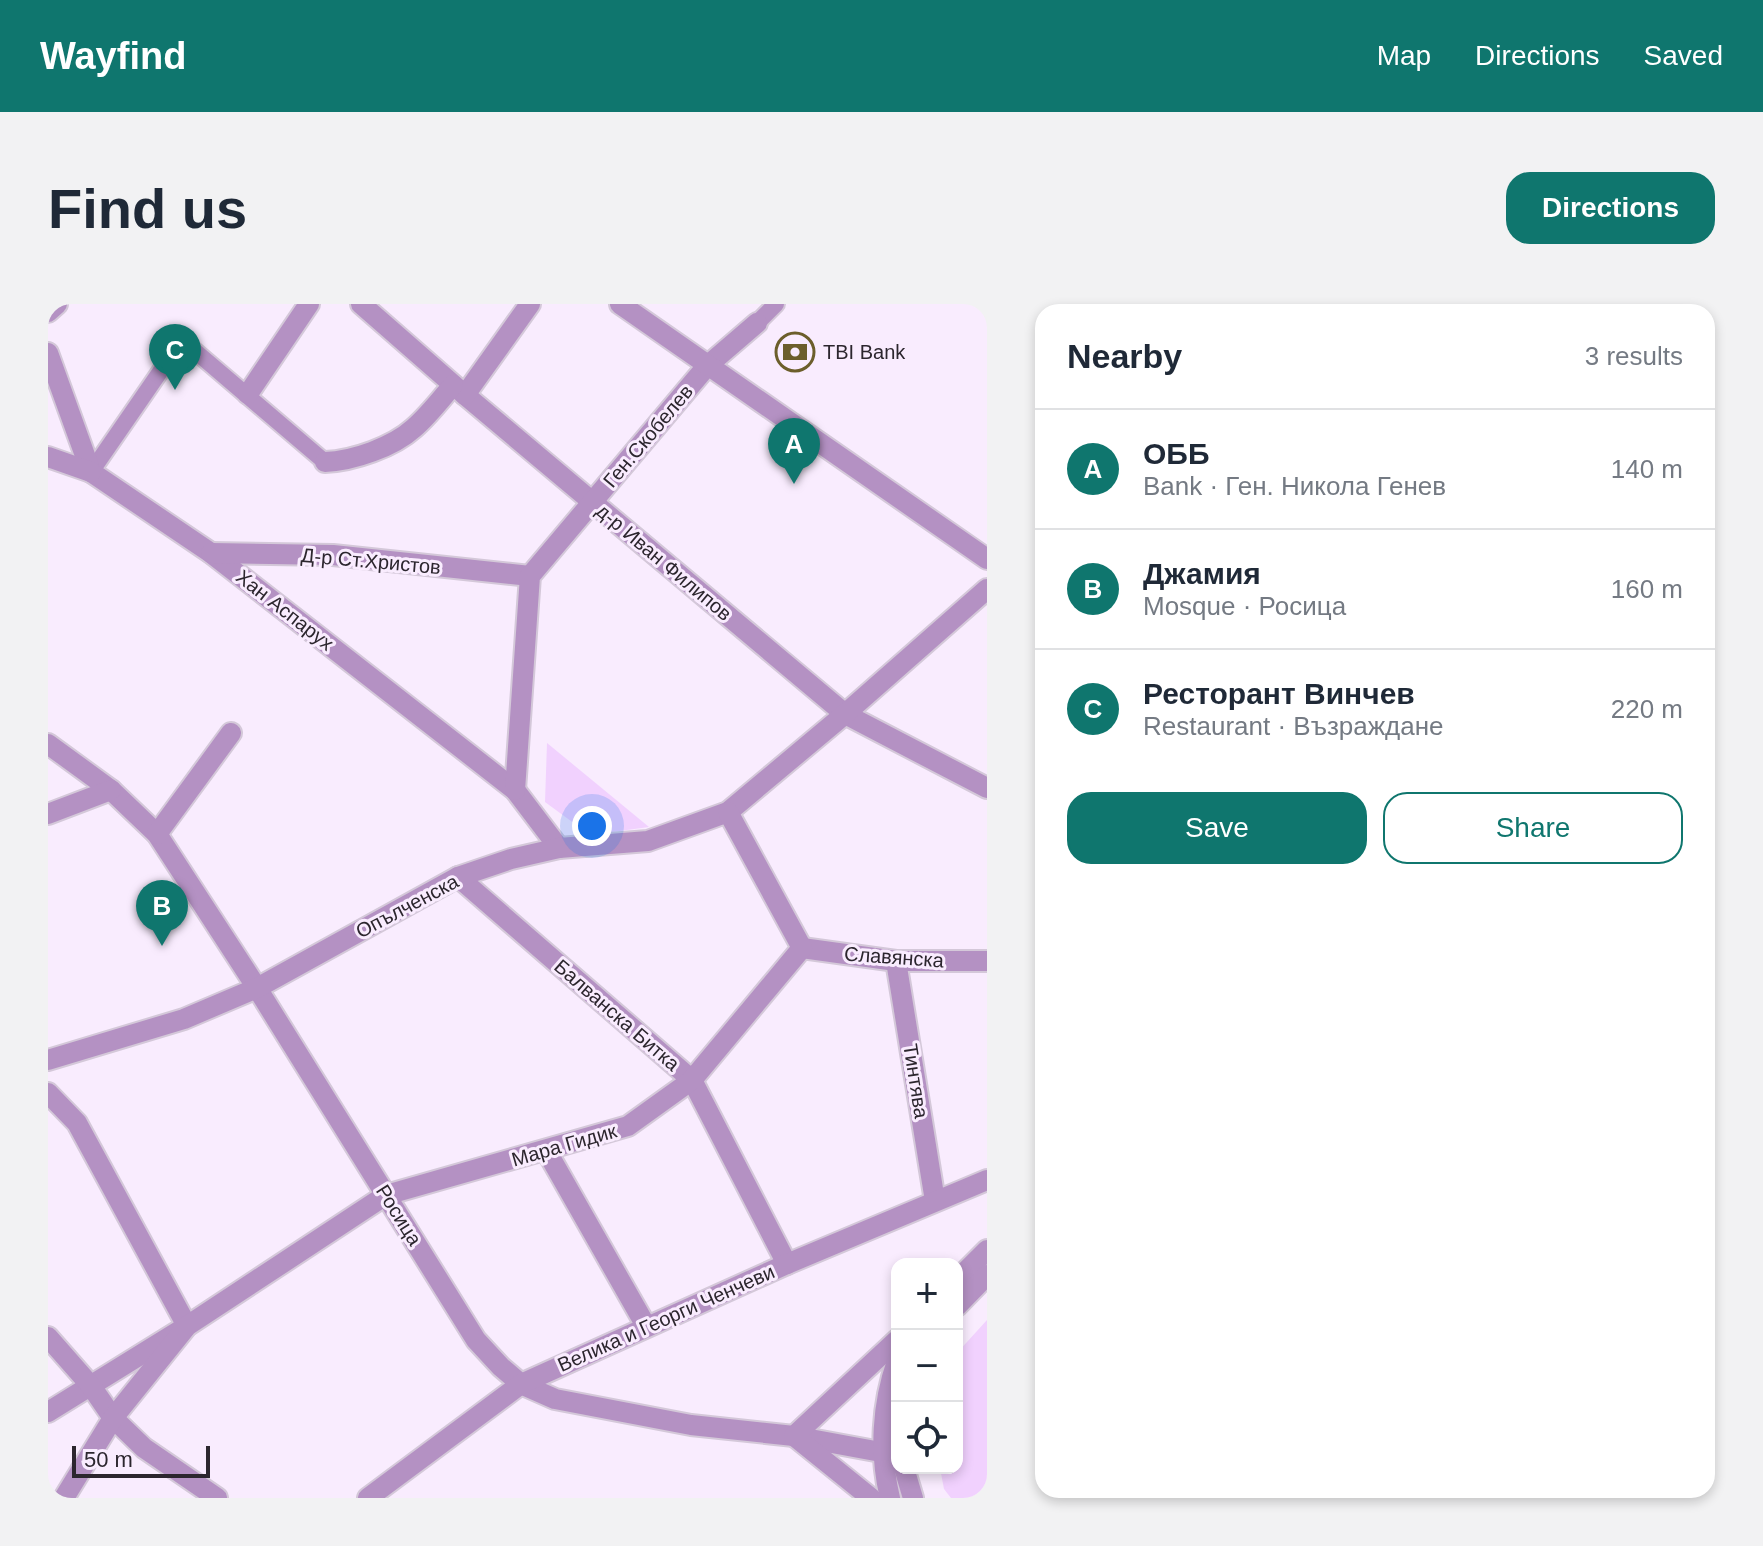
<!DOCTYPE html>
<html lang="en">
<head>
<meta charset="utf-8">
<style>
  body { margin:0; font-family:Helvetica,sans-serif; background:#f2f2f3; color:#1f2937 }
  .controls { position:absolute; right:24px; bottom:24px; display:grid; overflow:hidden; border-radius:16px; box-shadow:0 4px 12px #0003 }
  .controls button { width:72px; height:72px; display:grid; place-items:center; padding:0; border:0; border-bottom:2px solid #e0e1e3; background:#fff; color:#1f2937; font:40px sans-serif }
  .scale { position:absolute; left:24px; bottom:20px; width:138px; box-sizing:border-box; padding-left:8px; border:4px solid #2c262e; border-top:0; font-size:22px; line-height:28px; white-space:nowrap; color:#2c262e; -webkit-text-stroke:6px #f9ecfe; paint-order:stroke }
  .you { position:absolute; left:544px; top:522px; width:28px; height:28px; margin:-20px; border:6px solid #fff; border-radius:50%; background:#1a73e8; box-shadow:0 0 0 12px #1a73e833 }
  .badge { display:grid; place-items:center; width:52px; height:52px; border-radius:50%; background:#0f766e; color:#fff; font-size:26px; font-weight:700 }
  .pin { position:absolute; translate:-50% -66px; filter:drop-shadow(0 2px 4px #0008) }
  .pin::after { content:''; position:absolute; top:42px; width:28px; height:24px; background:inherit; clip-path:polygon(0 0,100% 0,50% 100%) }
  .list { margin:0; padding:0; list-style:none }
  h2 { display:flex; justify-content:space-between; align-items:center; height:104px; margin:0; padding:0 32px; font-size:34px }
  h2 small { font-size:26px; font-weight:400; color:#747a83 }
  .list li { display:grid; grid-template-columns:52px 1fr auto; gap:24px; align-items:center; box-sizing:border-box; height:120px; padding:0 32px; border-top:2px solid #e0e1e3 }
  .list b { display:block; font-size:30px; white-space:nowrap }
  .list p { margin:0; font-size:26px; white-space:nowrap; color:#747a83 }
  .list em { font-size:26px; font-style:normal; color:#747a83 }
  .actions { display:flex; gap:16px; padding:24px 32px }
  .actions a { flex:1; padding:18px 0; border:2px solid #0f766e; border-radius:24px; text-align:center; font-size:28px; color:#0f766e }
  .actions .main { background:#0f766e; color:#fff }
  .icon { flex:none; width:44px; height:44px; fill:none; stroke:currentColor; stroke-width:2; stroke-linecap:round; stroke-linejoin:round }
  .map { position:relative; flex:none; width:939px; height:1194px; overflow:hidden; border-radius:24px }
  header { display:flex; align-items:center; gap:48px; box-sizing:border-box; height:112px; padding:0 40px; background:#0f766e; color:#fff }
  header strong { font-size:38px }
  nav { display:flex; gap:44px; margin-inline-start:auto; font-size:28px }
  .intro { display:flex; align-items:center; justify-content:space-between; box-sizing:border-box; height:192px; padding:0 48px }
  h1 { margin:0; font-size:56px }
  .button { padding:20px 36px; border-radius:24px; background:#0f766e; color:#fff; font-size:28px; font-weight:700 }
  main { display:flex; gap:48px; padding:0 48px }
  aside { flex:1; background:#fff; border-radius:24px; box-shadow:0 4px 12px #0003 }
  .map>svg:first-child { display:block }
</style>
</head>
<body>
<header>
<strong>Wayfind</strong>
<nav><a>Map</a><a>Directions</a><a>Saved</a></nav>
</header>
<div class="intro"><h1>Find us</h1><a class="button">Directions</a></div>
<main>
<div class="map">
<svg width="939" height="1194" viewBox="0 0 939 1194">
  <rect width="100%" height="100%" fill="#f9ecfe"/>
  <g fill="#f1d1fe">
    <path d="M499,439l102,84 -59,8 -45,-33z"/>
    <path d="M939,1016v178h-36l-7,-9 -4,-21h17v-115z"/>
  </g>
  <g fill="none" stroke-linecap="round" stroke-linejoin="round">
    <defs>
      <g id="pedestrian">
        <path d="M709,19l19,-19"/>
        <path d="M43,168l91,-132 143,122"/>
      </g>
      <g id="minor">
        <path d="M313,0l104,91 380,319 142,74"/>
        <path d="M0,8l9,-8"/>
        <path d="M0,49l43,119 120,81 304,237 44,58"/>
        <path d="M200,90l61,-90"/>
        <path d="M417,91l65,-91"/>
        <path d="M0,153l43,15"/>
        <path d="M277,158c28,-1 68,-15 89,-34 15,-13 27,-29 39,-43"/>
        <path d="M163,249l122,2 197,21"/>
        <path d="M0,440l63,46 46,44 100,154 219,352 25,27 20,17 34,15 136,26 103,11 103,19"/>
        <path d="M467,486l15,-214 177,-210 50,-43"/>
        <path d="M0,510l63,-24"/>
        <path d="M109,530l74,-101"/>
        <path d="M410,573l234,203 95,184"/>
        <path d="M754,644l94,13h91"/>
        <path d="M848,657l39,240"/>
        <path d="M0,756l136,-41 73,-31 201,-111 53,-18 48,-11 89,-7 80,-29 117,-98 142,-125"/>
        <path d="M0,789l29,30 110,203 -139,86"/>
        <path d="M498,846l100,176"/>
        <path d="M0,1033l43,49 22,32 31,30 73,50"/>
        <path d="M16,1194l49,-80 74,-92 199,-131 242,-69 64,-46 110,-132 -74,-136"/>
        <path d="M320,1194l153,-114 266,-120 200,-84"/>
      </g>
      <g id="tertiary">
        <path d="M572,0l367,255"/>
        <path d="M909,976l30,-30"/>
        <path d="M909,1002l30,-31"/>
        <path d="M856,1164l9,30"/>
        <path d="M823,1194l-77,-62 103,-96"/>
        <path d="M842,1194c-11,-45 -8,-94 7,-137"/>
      </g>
    </defs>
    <use href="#pedestrian" stroke="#d4c8d9" stroke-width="20"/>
    <use href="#minor" stroke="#d4c8d9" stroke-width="24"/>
    <use href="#tertiary" stroke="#d4c8d9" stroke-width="24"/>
    <use href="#pedestrian" stroke="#b491c3" stroke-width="16"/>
    <use href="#minor" stroke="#b491c3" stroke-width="20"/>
    <use href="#tertiary" stroke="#b491c3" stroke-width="20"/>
  </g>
  <defs>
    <symbol id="bank-ring" viewBox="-11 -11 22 22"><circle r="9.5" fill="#f9ecfe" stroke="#6c5e2b" stroke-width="1.5"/><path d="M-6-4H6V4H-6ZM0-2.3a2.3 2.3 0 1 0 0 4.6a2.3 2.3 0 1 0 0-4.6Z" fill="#6c5e2b"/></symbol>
  </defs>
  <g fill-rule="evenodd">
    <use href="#bank-ring" x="725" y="26" width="44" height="44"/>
  </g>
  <g text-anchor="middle" stroke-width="6" stroke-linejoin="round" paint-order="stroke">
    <g font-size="20" fill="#2c262e" stroke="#f9ecfe" text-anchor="start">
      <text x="775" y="55">TBI Bank</text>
    </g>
    <g font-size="20" fill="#2c262e" stroke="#f9ecfe">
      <text transform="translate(600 132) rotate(-50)" y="7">Ген.Скобелев</text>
      <text transform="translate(323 257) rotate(5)" y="7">Д-р Ст.Христов</text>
      <text transform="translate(616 258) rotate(40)" y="7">д-р Иван Филипов</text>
      <text transform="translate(237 306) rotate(38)" y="7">Хан Аспарух</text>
      <text transform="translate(359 602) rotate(-28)" y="7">Опълченска</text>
      <text transform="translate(846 653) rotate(4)" y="7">Славянска</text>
      <text transform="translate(569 711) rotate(41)" y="7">Балванска Битка</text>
      <text transform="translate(868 777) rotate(81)" y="7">Тинтява</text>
      <text transform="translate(516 841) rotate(-16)" y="7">Мара Гидик</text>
      <text transform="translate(351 911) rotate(58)" y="7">Росица</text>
      <text transform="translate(618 1014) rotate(-24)" y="7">Велика и Георги Ченчеви</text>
    </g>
  </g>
</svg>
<div class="controls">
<button>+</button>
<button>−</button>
<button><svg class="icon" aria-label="locate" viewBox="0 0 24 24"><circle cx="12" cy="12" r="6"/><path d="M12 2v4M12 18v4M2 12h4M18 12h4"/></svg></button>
</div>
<div class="scale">50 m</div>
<div class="you"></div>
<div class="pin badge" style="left:746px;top:180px">A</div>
<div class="pin badge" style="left:114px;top:642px">B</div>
<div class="pin badge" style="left:127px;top:86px">C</div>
</div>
<aside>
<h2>Nearby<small>3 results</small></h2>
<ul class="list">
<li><span class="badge">A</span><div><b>ОББ</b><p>Bank · Ген. Никола Генев</p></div><em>140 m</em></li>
<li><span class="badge">B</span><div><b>Джамия</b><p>Mosque · Росица</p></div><em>160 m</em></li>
<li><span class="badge">C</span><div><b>Ресторант Винчев</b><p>Restaurant · Възраждане</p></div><em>220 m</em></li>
</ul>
<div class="actions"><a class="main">Save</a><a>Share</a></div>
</aside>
</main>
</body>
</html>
